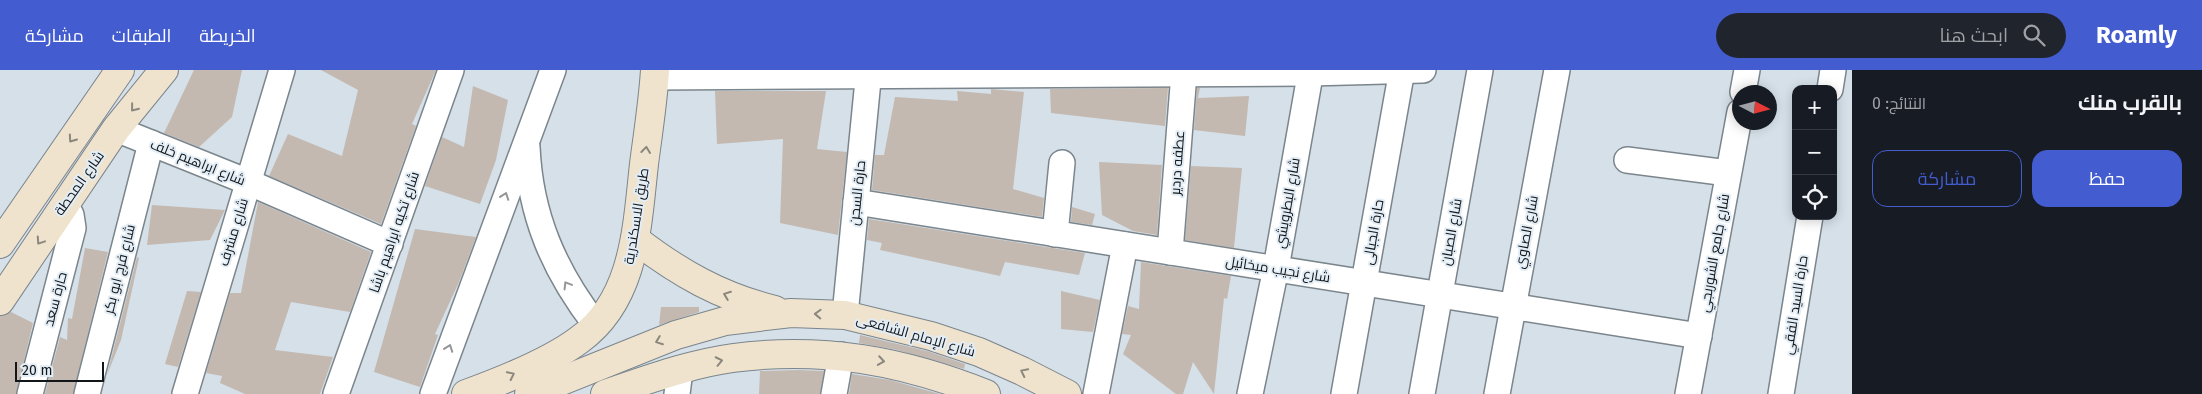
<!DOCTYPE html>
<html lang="ar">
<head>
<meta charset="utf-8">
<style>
  body { margin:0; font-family:"Fira Sans",Cairo,sans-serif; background:#20242c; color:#f1f3f6; direction:rtl }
  .controls { position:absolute; right:15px; top:15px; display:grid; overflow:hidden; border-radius:10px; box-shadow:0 2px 12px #0003 }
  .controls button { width:45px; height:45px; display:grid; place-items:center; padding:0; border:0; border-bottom:1px solid #363941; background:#171b24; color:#f1f3f6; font:25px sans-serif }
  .compass { position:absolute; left:1732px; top:15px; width:45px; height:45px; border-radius:50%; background:#171b24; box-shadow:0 2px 12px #0003; rotate:96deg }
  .scale { position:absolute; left:15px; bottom:12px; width:89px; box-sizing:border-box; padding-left:5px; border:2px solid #121619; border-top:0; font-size:14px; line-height:18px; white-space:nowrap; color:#121619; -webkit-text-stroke:4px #e3edf6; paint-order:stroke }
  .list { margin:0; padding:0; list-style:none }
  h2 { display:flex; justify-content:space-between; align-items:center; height:65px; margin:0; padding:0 20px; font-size:21px }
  h2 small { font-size:16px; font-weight:400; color:#9ea1a6 }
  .actions { display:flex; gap:10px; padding:15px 20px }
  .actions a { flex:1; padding:11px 0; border:1px solid #435ccf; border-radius:15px; text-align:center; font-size:18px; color:#435ccf }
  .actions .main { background:#435ccf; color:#fff }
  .icon { flex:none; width:28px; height:28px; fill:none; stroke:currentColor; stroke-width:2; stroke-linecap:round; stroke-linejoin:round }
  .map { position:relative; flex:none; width:1852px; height:324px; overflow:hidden; direction:ltr }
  header { display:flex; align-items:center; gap:30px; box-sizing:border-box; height:70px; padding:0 25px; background:#435ccf; color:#fff }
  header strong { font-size:24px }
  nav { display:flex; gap:28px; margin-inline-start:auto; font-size:18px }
  .search { width:350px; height:45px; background:#20242c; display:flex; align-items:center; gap:12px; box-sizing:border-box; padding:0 18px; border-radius:28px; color:#9ea1a6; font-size:19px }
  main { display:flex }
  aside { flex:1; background:#171b24 }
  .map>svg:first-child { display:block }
</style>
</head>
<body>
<header>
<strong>Roamly</strong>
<div class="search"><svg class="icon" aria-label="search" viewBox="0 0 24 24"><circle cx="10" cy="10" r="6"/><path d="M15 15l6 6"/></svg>ابحث هنا</div>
<nav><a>الخريطة</a><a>الطبقات</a><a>مشاركة</a></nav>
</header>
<main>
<aside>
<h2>بالقرب منك<small>النتائج: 0</small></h2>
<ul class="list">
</ul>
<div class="actions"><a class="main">حفظ</a><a>مشاركة</a></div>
</aside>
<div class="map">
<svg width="1852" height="324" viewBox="0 0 1852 324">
  <rect width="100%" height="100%" fill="#d5e0e9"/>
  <g fill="#c3b9b1">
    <path d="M194,0h48l-10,47 -33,30 -35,-14z"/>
    <path d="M321,0h115l-24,54 4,2 -35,98 -112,-48 19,-42 54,22 16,-66z"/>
    <path d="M473,16l35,14 -12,60 -16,44 -55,-18 17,-49 22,10z"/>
    <path d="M1168,18l-3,38 -114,-13 -1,-24z"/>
    <path d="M1197,18h3l-2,10 51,-2 -4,40 -51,-6z"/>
    <path d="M991,19l33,3 -11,97 31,9 -2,19 -170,-27 3,-35h9l11,-58 63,4 -1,-10 34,3z"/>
    <path d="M715,21h111l-9,58 30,3 -9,83 -58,-12 3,-84 -66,5z"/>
    <path d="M1099,92l63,3 -5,70 -24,-4 -31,-16z"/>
    <path d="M1191,96l51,2 -8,80 -49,-8z"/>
    <path d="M258,132l113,50 -21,60 -59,-10 -16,48 58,7 -13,37h-75l-25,-11 2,-7 -16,-3 24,-80h11z"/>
    <path d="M152,135l73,5 -15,30 -63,5z"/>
    <path d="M1072,137l23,7 -3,11 -21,-3z"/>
    <path d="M869,149l184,29 32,5 -6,22 -74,-13 -5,14 -120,-26 2,-7 -15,-3z"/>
    <path d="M415,159l61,8 -17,45 -24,52 3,1 -18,52 -46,-15z"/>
    <path d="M85,178l23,4 -35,142h-28l15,-57 7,3 1,-22 4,1z"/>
    <path d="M137,187l2,1 -18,82 -14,35z"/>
    <path d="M1141,192l90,14 -4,23 -3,-1 -10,96 -21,-32 -10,32h-7l-53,-40 8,-19 -9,-1 6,-28 11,3z"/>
    <path d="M187,221l14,1 -23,75 -13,-3z"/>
    <path d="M1061,221l39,9 -7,32 -32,-3z"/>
    <path d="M661,237h38v5l-40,13z"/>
    <path d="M11,242l22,11 -17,71h-16v-78z"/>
    <path d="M860,265l67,16 38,13 -1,5 -67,-19 -38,-7z"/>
    <path d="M799,300l25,1 -4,23h-61l1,-23z"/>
    <path d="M852,304l38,6 50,14h-91z"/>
  </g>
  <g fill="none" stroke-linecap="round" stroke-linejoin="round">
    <defs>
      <g id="minor">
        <path d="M654,7l656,-4 113,-3"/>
        <path d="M1830,19l3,-19"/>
        <path d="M1743,22l4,-22"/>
        <path d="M116,59l132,53 142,62"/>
        <path d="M527,77c3,68 27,124 69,178"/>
        <path d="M1627,90l101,13"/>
        <path d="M856,132l843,134"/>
        <path d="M1055,164l7,-71"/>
        <path d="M1170,182l14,-179"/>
        <path d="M845,245l24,-245"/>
        <path d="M30,324l43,-166 -2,-13 -6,-11"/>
        <path d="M87,324l64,-251"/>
        <path d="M185,324l97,-324"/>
        <path d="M336,324l115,-324"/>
        <path d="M433,324l120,-324"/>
        <path d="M677,324l3,-24"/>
        <path d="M834,324l7,-39"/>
        <path d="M1096,324l29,-149"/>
        <path d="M1250,324l26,-126 35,-198"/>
        <path d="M1344,324l58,-324"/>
        <path d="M1422,324l58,-324"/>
        <path d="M1497,324l60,-324"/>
        <path d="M1688,324l52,-282"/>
        <path d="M1781,324l29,-178"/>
      </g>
      <g id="secondary">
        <path d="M635,169c44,34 86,58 140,71"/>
        <path d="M0,174l120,-174"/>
        <path d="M0,231l116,-172 48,-59"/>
        <path d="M466,324c33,-12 85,-33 113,-54 56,-40 58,-113 65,-176 4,-31 9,-62 11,-94"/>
        <path d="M529,324l147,-59 49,-14 66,-8 54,2 86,21 48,16 43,19 45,23"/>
        <path d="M605,324c42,-14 84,-30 128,-36 90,-12 170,3 253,36"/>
      </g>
    </defs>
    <use href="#minor" stroke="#7b858c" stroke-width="28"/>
    <use href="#secondary" stroke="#7b858c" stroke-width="30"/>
    <use href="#minor" stroke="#fff" stroke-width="25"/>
    <use href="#secondary" stroke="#efe3ce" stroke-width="28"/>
  </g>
  <defs><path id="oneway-chevron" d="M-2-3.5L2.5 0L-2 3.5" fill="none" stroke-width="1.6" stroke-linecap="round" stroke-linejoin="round" transform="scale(1.25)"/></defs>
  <g stroke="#8c877d">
    <use href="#oneway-chevron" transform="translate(134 38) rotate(129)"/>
    <use href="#oneway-chevron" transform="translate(72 69) rotate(125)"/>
    <use href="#oneway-chevron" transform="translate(646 80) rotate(-83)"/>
    <use href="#oneway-chevron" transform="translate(40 171) rotate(124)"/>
    <use href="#oneway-chevron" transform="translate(727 225) rotate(-159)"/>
    <use href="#oneway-chevron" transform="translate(818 244) rotate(-178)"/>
    <use href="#oneway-chevron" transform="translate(659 271) rotate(159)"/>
    <use href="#oneway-chevron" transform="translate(719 291) rotate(-12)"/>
    <use href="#oneway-chevron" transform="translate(881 291) rotate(9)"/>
    <use href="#oneway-chevron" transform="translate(1024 302) rotate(-154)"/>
    <use href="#oneway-chevron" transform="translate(511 305) rotate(-26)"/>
  </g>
  <g stroke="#949698">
    <use href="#oneway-chevron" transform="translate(505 126) rotate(-70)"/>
    <use href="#oneway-chevron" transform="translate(567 215) rotate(-121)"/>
    <use href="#oneway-chevron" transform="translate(449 278) rotate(-70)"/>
  </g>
  <g text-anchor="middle" stroke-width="4" stroke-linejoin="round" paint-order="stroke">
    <g font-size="14" fill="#121619" stroke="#e3edf6">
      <text transform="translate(198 92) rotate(22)" y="5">شارع ابراهيم خلف</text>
      <text transform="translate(1177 93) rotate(-86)" y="5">عطفه دردير</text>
      <text transform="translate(79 113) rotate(-55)" y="5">شارع المحطة</text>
      <text transform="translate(857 123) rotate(-84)" y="5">حارة السجن</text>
      <text transform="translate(1287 133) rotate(-80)" y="5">شارع البطرويشي</text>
      <text transform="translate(636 146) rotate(-81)" y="5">طريق الاسكندرية</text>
      <text transform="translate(233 162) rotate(-73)" y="5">شارع مشرف</text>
      <text transform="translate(394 162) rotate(-71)" y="5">شارع تكيه ابراهيم باشا</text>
      <text transform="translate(1373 162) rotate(-80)" y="5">حارة الجبالى</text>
      <text transform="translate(1451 162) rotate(-80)" y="5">شارع الصبان</text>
      <text transform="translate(1526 162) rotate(-79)" y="5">شارع الصاوي</text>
      <text transform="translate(1714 183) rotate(-80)" y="5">شارع جامع الشوربجي</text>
      <text transform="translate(119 199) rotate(-76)" y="5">شارع فرج ابو بكر</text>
      <text transform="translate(1278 199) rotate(9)" y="5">شارع نجيب ميخائيل</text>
      <text transform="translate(55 229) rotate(-75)" y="5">حارة سعد</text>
      <text transform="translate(1795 235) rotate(-81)" y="5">حارة السيد الفقي</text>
      <text transform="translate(916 265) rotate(16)" y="5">شارع الإمام الشافعى</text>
    </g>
  </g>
</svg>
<div class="controls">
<button>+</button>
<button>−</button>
<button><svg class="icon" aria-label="locate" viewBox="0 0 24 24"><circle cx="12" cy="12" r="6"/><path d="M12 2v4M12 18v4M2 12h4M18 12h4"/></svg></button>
</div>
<svg class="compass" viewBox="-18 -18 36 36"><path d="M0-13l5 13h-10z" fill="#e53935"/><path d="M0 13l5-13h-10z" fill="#9ea1a6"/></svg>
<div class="scale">20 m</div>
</div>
</main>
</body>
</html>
